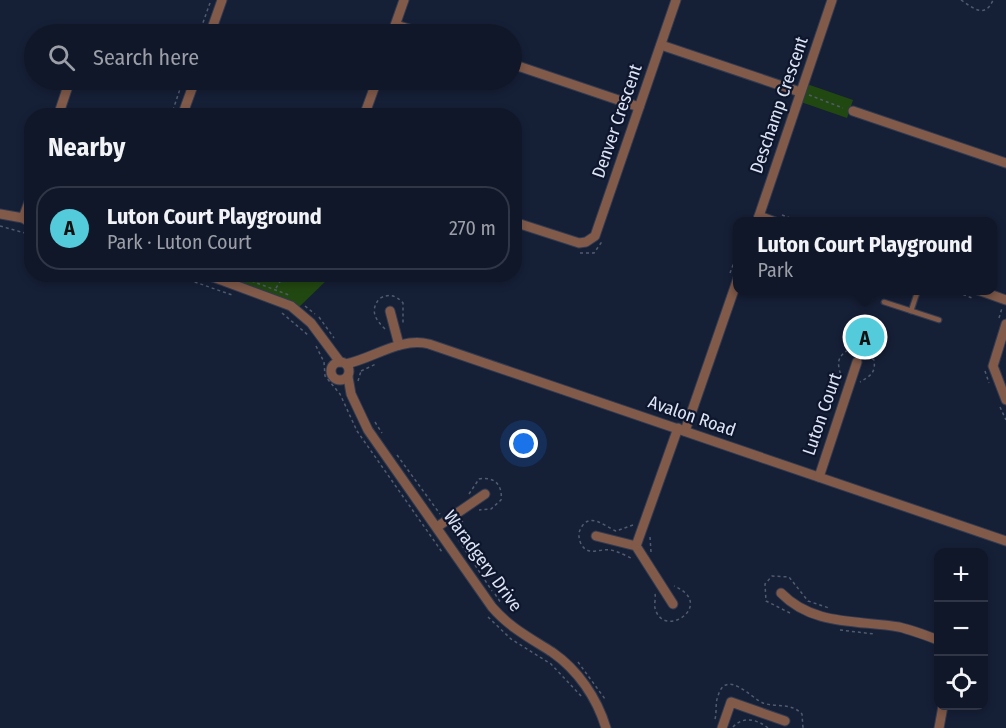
<!DOCTYPE html>
<html lang="en">
<head>
<meta charset="utf-8">
<style>
  body { margin:0; font-family:"Fira Sans Condensed",sans-serif; background:#192030; color:#f1f3f6 }
  .controls { position:absolute; right:18px; bottom:18px; display:grid; overflow:hidden; border-radius:12px; box-shadow:0 3px 9px #0003 }
  .controls button { width:54px; height:54px; display:grid; place-items:center; padding:0; border:0; border-bottom:2px solid #303645; background:#101728; color:#f1f3f6; font:30px sans-serif }
  .you { position:absolute; left:524px; top:444px; width:21px; height:21px; margin:-15px; border:4px solid #fff; border-radius:50%; background:#1a73e8; box-shadow:0 0 0 9px #1a73e833 }
  .badge { display:grid; place-items:center; width:39px; height:39px; border-radius:50%; background:#53cbdb; color:#111; font-size:20px; font-weight:700 }
  .pin { position:absolute; translate:-50% -50%; border:3px solid #fff; box-shadow:0 2px 6px #0006 }
  .popup { position:absolute; left:733px; top:217px; width:264px; height:78px; box-sizing:border-box; display:grid; place-content:center; border-radius:12px; background:#101728; filter:drop-shadow(0 2px 4px #0005); font-size:20px; white-space:nowrap; color:#9c9fa8 }
  .popup b { font-size:22px; color:#f1f3f6 }
  .popup::after { content:''; position:absolute; left:50%; top:100%; margin-left:-12px; border:12px solid transparent; border-top-color:#101728 }
  .list { margin:0; padding:0; list-style:none }
  h2 { display:flex; justify-content:space-between; align-items:center; height:78px; margin:0; padding:0 24px; font-size:26px }
  h2 small { font-size:20px; font-weight:400; color:#9c9fa8 }
  .list li { display:grid; grid-template-columns:39px 1fr auto; gap:18px; align-items:center; box-sizing:border-box; height:84px; margin:0 12px 12px; padding:0 12px; border:2px solid #303645; border-radius:24px }
  .list b { display:block; font-size:22px; white-space:nowrap }
  .list p { margin:0; font-size:20px; white-space:nowrap; color:#9c9fa8 }
  .list em { font-size:20px; font-style:normal; color:#9c9fa8 }
  .icon { flex:none; width:33px; height:33px; fill:none; stroke:currentColor; stroke-width:2; stroke-linecap:round; stroke-linejoin:round }
  .map { position:relative; flex:none; width:1006px; height:728px; overflow:hidden }
  .search { position:absolute; background:#101728; box-shadow:0 3px 9px #0003; left:24px; top:24px; width:498px; height:66px; display:flex; align-items:center; gap:15px; box-sizing:border-box; padding:0 21px; border-radius:33px; color:#9c9fa8; font-size:22px }
  .panel { position:absolute; background:#101728; box-shadow:0 3px 9px #0003; left:24px; top:108px; width:498px; height:174px; border-radius:24px }
  .map>svg:first-child { display:block }
</style>
</head>
<body>
<div class="map">
<svg width="1006" height="728" viewBox="0 0 1006 728">
  <rect width="100%" height="100%" fill="#151f36"/>
  <g fill="#224811">
    <path d="M804,83l49,17 -6,18 -49,-17z"/>
    <path d="M230,275h102l-36,35 -67,-27z"/>
    <path d="M855,318l28,9 -26,35 -3,-14z"/>
  </g>
  <g fill="none" stroke-linecap="round" stroke-linejoin="round">
    <defs>
      <g id="lane">
        <path d="M851,290l19,7"/>
        <path d="M884,302l55,18"/>
        <path d="M911,311l7,-21"/>
      </g>
      <g id="street">
        <path d="M396,25l29,9"/>
        <path d="M210,34l12,-34"/>
        <path d="M392,34l12,-34"/>
        <path d="M661,45l139,47"/>
        <path d="M512,64l127,43"/>
        <path d="M853,111l153,52"/>
        <path d="M58,116l12,-36"/>
        <path d="M182,116l13,-36"/>
        <path d="M364,116l13,-36"/>
        <path d="M0,214l23,4 9,6"/>
        <path d="M759,216l16,6"/>
        <path d="M23,218l9,-24"/>
        <path d="M514,222l65,21 7,-1 9,-6 81,-236"/>
        <path d="M757,222l75,-222"/>
        <path d="M205,274l86,32 20,17 29,39"/>
        <path d="M978,290l28,10"/>
        <path d="M390,311l9,34"/>
        <path d="M1006,324l-13,42 13,34"/>
        <circle cx="340" cy="371" r="9"/>
        <path d="M346,364c28,-6 54,-27 83,-20l577,197"/>
        <path d="M348,377l3,17 17,36 124,177c17,20 38,31 60,45 26,18 45,46 54,76"/>
        <path d="M685,431l53,-153"/>
        <path d="M819,477l38,-115"/>
        <path d="M437,527l48,-33"/>
        <path d="M596,536l40,10 37,58"/>
        <path d="M636,546l42,-118"/>
        <path d="M781,593c32,33 77,27 118,34 13,3 26,8 39,13"/>
        <path d="M722,728l9,-26 54,19"/>
        <path d="M939,728l4,-22"/>
      </g>
    </defs>
    <use href="#lane" stroke="#313b51" stroke-width="7"/>
    <use href="#street" stroke="#313b51" stroke-width="11"/>
    <g stroke="#515b70" stroke-width="1.5" stroke-dasharray="3 3" stroke-linecap="butt">
      <path d="M961,0c12,8 24,19 32,0"/>
      <path d="M434,29l16,5"/>
      <path d="M199,34l12,-34"/>
      <path d="M809,95l34,13"/>
      <path d="M171,116l12,-36"/>
      <path d="M782,215l19,7"/>
      <path d="M0,226l32,9"/>
      <path d="M580,253h14l9,-13"/>
      <path d="M730,273l8,-21"/>
      <path d="M172,274l60,21"/>
      <path d="M246,279l43,16"/>
      <path d="M276,288l9,-14"/>
      <path d="M952,290l20,8"/>
      <path d="M305,306l10,8"/>
      <path d="M282,313l26,22"/>
      <path d="M319,317l15,21"/>
      <path d="M999,318l3,-10"/>
      <path d="M385,329c-10,-10 -15,-18 -6,-30 9,-6 17,-4 24,4v21"/>
      <path d="M868,331l2,3 -4,2 -2,-3z"/>
      <path d="M859,337l1,6"/>
      <path d="M859,339l6,-4"/>
      <path d="M316,346l8,16 1,14 15,18 17,37 85,121"/>
      <path d="M857,348l2,-4 8,-1"/>
      <path d="M361,371l15,-7"/>
      <path d="M985,371l4,12"/>
      <path d="M842,379c-4,-13 -7,-21 6,-29l15,1 11,9c2,13 -4,16 -14,22"/>
      <path d="M358,381l3,-10"/>
      <path d="M1000,407l6,13"/>
      <path d="M375,422l7,11"/>
      <path d="M397,455l43,59"/>
      <path d="M469,494l10,-15c15,-3 24,6 22,21l-10,9 -12,1"/>
      <path d="M633,525l-17,6c-11,-4 -27,-21 -36,-1 -2,4 -1,9 1,14 7,13 19,4 30,6 8,2 16,6 22,9"/>
      <path d="M452,529l11,-8"/>
      <path d="M452,530l40,61"/>
      <path d="M650,537l1,15"/>
      <path d="M495,594l6,9"/>
      <path d="M655,594c1,4 -1,10 0,14 8,33 62,-4 19,-22"/>
      <path d="M790,613l-24,-12 -1,-17 7,-8 17,1 19,24 21,7"/>
      <path d="M488,617l23,22 40,25 31,33"/>
      <path d="M840,630l34,4"/>
      <path d="M578,662l27,37"/>
      <path d="M715,719c2,-7 0,-16 3,-23 8,-28 33,2 45,7 15,5 27,-1 39,11l1,14"/>
      <path d="M733,727c10,-11 24,-8 35,1"/>
    </g>
    <use href="#lane" stroke="#815a4a" stroke-width="4.5"/>
    <use href="#street" stroke="#815a4a" stroke-width="9"/>
  </g>
  <g text-anchor="middle" stroke-width="4.5" stroke-linejoin="round" paint-order="stroke">
    <g font-size="18" fill="#dde4f5" stroke="#0d162c">
      <text transform="translate(779 105) rotate(-71)" y="6">Deschamp Crescent</text>
      <text transform="translate(617 121) rotate(-71)" y="6">Denver Crescent</text>
      <text transform="translate(822 414) rotate(-71)" y="6">Luton Court</text>
      <text transform="translate(692 416) rotate(19)" y="6">Avalon Road</text>
      <text transform="translate(483 561) rotate(54)" y="6">Waradgery Drive</text>
    </g>
  </g>
</svg>
<div class="controls">
<button>+</button>
<button>−</button>
<button><svg class="icon" aria-label="locate" viewBox="0 0 24 24"><circle cx="12" cy="12" r="6"/><path d="M12 2v4M12 18v4M2 12h4M18 12h4"/></svg></button>
</div>
<div class="you"></div>
<div class="pin badge" style="left:865px;top:337px">A</div>
<div class="popup"><b>Luton Court Playground</b>Park</div>
<div class="search"><svg class="icon" aria-label="search" viewBox="0 0 24 24"><circle cx="10" cy="10" r="6"/><path d="M15 15l6 6"/></svg>Search here</div>
<section class="panel">
<h2>Nearby<small></small></h2>
<ul class="list">
<li><span class="badge">A</span><div><b>Luton Court Playground</b><p>Park · Luton Court</p></div><em>270 m</em></li>
</ul>
</section>
</div>
</body>
</html>
